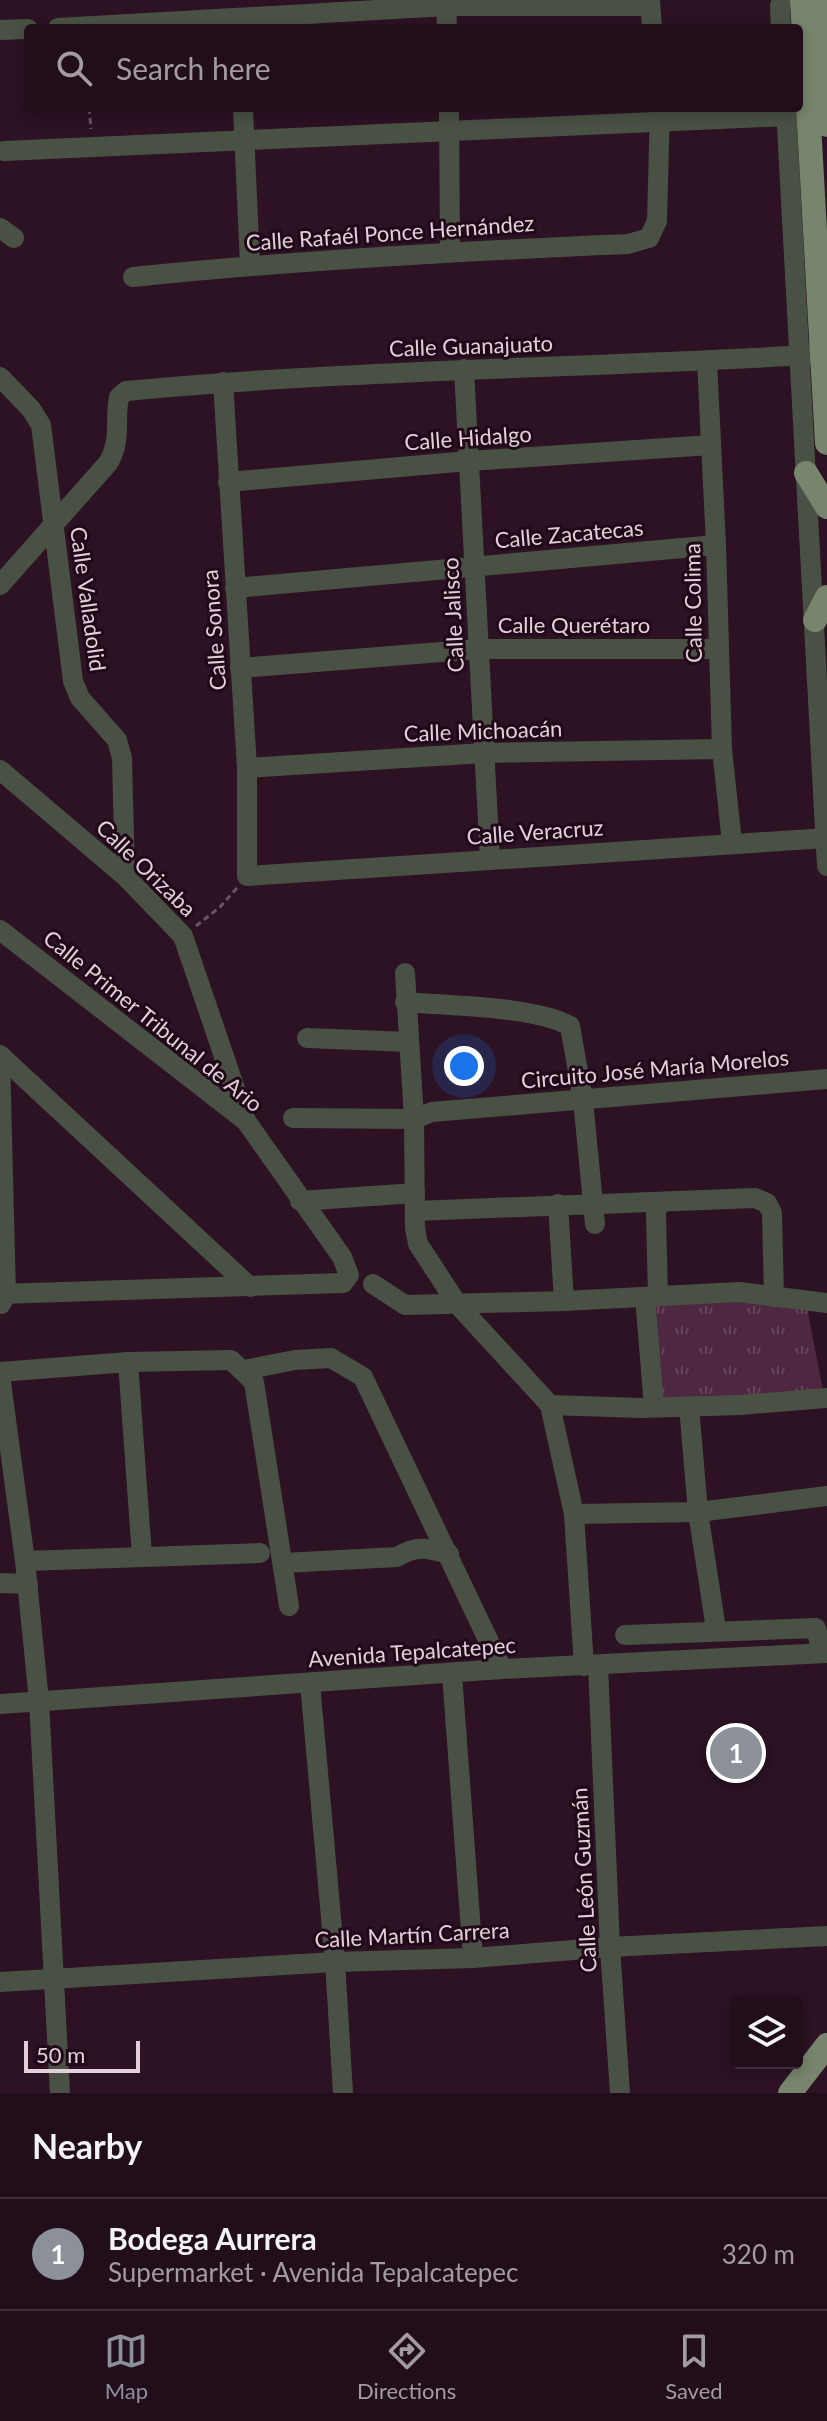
<!DOCTYPE html>
<html lang="en">
<head>
<meta charset="utf-8">
<style>
  body { margin:0; font-family:Lato,sans-serif; background:#2d1c27; color:#f1f3f6 }
  .controls { position:absolute; right:24px; bottom:24px; display:grid; overflow:hidden; border-radius:8px; box-shadow:0 4px 12px #0003 }
  .controls button { width:72px; height:72px; display:grid; place-items:center; padding:0; border:0; border-bottom:2px solid #3e2e39; background:#210e1a; color:#f1f3f6; font:40px sans-serif }
  .scale { position:absolute; left:24px; bottom:20px; width:116px; box-sizing:border-box; padding-left:8px; border:4px solid #e1cfd9; border-top:0; font-size:22px; line-height:28px; white-space:nowrap; color:#e1cfd9; -webkit-text-stroke:6px #210919; paint-order:stroke }
  .you { position:absolute; left:464px; top:1066px; width:28px; height:28px; margin:-20px; border:6px solid #fff; border-radius:50%; background:#1a73e8; box-shadow:0 0 0 12px #1a73e833 }
  .badge { display:grid; place-items:center; width:52px; height:52px; border-radius:50%; background:#8c9099; color:#fff; font-size:26px; font-weight:700 }
  .pin { position:absolute; translate:-50% -50%; border:4px solid #fff; box-shadow:0 2px 8px #0006 }
  .list { margin:0; padding:0; list-style:none }
  h2 { display:flex; justify-content:space-between; align-items:center; height:104px; margin:0; padding:0 32px; font-size:34px }
  h2 small { font-size:26px; font-weight:400; color:#a29ca2 }
  .list li { display:grid; grid-template-columns:52px 1fr auto; gap:24px; align-items:center; box-sizing:border-box; height:112px; padding:0 32px; border-top:2px solid #3e2e39 }
  .list b { display:block; font-size:30px; white-space:nowrap }
  .list p { margin:0; font-size:26px; white-space:nowrap; color:#a29ca2 }
  .list em { font-size:26px; font-style:normal; color:#a29ca2 }
  .icon { flex:none; width:44px; height:44px; fill:none; stroke:currentColor; stroke-width:2; stroke-linecap:round; stroke-linejoin:round }
  .map { position:relative; flex:none; width:827px; height:2093px; overflow:hidden }
  .search { position:absolute; background:#210e1a; box-shadow:0 4px 12px #0003; left:24px; right:24px; top:24px; height:88px; display:flex; align-items:center; gap:20px; box-sizing:border-box; padding:0 28px; border-radius:8px; color:#a29ca2; font-size:30px }
  .sheet { height:216px; background:#210e1a }
  nav { display:flex; justify-content:space-around; align-items:center; box-sizing:border-box; height:112px; border-top:2px solid #3e2e39; background:#210e1a; font-size:22px; color:#a29ca2 }
  nav a { display:grid; justify-items:center; gap:4px }
  nav .on { color:#8c9099 }
  .map>svg:first-child { display:block }
</style>
</head>
<body>
<div class="map">
<svg width="827" height="2093" viewBox="0 0 827 2093">
  <defs>
    <pattern id="grass-tufts" width="24" height="20" patternUnits="userSpaceOnUse" patternTransform="scale(2)"><rect width="24" height="20" fill="#4e2740"/><path d="M3 7l-1-3M5 7V3M7 7l1-3M15 17l-1-3M17 17v-4M19 17l1-3" fill="none" stroke="#67455b"/></pattern>
  </defs>
  <rect width="100%" height="100%" fill="#2c1223"/>
  <path fill="url(#grass-tufts)" d="M647,1298l159,4 18,94 -169,10z"/>
  <g fill="none" stroke-linecap="round" stroke-linejoin="round">
    <g stroke="#6c5563" stroke-width="3" stroke-dasharray="6 4" stroke-linecap="butt">
      <path d="M89,108l2,21"/>
      <path d="M196,926l24,-19 17,-19"/>
    </g>
    <g stroke="#495144" stroke-width="20">
      <path d="M446,0l1,28"/>
      <path d="M650,0l2,28"/>
      <path d="M58,28l389,-22h203"/>
      <path d="M781,28l-1,-22 2,-6"/>
      <path d="M0,30l28,-1"/>
      <path d="M243,108l7,157"/>
      <path d="M449,108l1,143"/>
      <path d="M786,108l41,758"/>
      <path d="M4,151l783,-35"/>
      <path d="M0,228l14,10"/>
      <path d="M133,277c165,-17 330,-26 495,-33l21,-6 8,-17 3,-113"/>
      <path d="M707,361l9,184 6,204 10,94"/>
      <path d="M464,369l26,490"/>
      <path d="M0,377l31,32 10,16 32,256 7,17 37,42 5,18 3,118"/>
      <path d="M223,382l24,386v108l580,-38"/>
      <path d="M228,482l241,-21 242,-16"/>
      <path d="M0,585l109,-123c13,-25 5,-40 10,-65l7,-6c233,-22 467,-23 701,-37"/>
      <path d="M235,588l481,-43"/>
      <path d="M240,668l239,-19h238"/>
      <path d="M247,768l237,-15 238,-4"/>
      <path d="M0,770l125,106 58,60 63,185"/>
      <path d="M0,930l246,191 96,136 7,18 -6,8 -343,11"/>
      <path d="M405,973l9,146 1,109 3,16 40,61 92,100 24,109 10,152"/>
      <path d="M405,1002c43,4 130,4 165,24l13,74 12,124"/>
      <path d="M307,1038l102,4"/>
      <path d="M0,1055l250,232"/>
      <path d="M0,1057l6,237 -5,10"/>
      <path d="M293,1118l121,1 18,-7 395,-33"/>
      <path d="M300,1201l115,-8"/>
      <path d="M558,1204l6,97"/>
      <path d="M415,1211l340,-13 12,5 5,10 2,84"/>
      <path d="M373,1284l32,21 159,-4 175,-9 88,11"/>
      <path d="M658,1296l-2,-83 3,-11"/>
      <path d="M645,1297l9,110"/>
      <path d="M128,1362l14,194"/>
      <path d="M244,1370l51,-10 36,-2 32,19 139,292"/>
      <path d="M0,1372l128,-10 103,-2 23,22 35,224"/>
      <path d="M0,1375l25,186 14,140 21,392"/>
      <path d="M550,1405l92,3 98,-3 87,-7"/>
      <path d="M689,1406l9,106 18,117"/>
      <path d="M574,1514l124,-2 129,-16"/>
      <path d="M25,1561l235,-8"/>
      <path d="M283,1563l114,-6c19,-12 30,-9 52,-3"/>
      <path d="M0,1583l28,1"/>
      <path d="M625,1635l191,-7 6,25"/>
      <path d="M598,1665l12,282 10,146"/>
      <path d="M452,1674l21,284"/>
      <path d="M310,1683l25,279 8,131"/>
      <path d="M0,1704l502,-35 325,-16"/>
      <path d="M0,1982l335,-20 138,-4 137,-11 217,-11"/>
    </g>
    <g stroke="#76856b" stroke-width="24">
      <path d="M802,0l25,443"/>
      <path d="M821,0l6,125"/>
      <path d="M806,473l21,34"/>
      <path d="M815,620l12,-23"/>
      <path d="M790,2093l37,-48"/>
    </g>
  </g>
  <g text-anchor="middle" stroke-width="6" stroke-linejoin="round" paint-order="stroke">
    <g font-size="22" fill="#e1cfd9" stroke="#210919">
      <text transform="translate(390 233) rotate(-4)" y="8">Calle Rafaél Ponce Hernández</text>
      <text transform="translate(471 346) rotate(-2)" y="8">Calle Guanajuato</text>
      <text transform="translate(468 438) rotate(-4)" y="8">Calle Hidalgo</text>
      <text transform="translate(569 534) rotate(-5)" y="8">Calle Zacatecas</text>
      <text transform="translate(88 599) rotate(82)" y="8">Calle Valladolid</text>
      <text transform="translate(693 603) rotate(-91)" y="8">Calle Colima</text>
      <text transform="translate(453 615) rotate(-93)" y="8">Calle Jalisco</text>
      <text x="574" y="633">Calle Querétaro</text>
      <text transform="translate(214 630) rotate(-94)" y="8">Calle Sonora</text>
      <text transform="translate(483 731) rotate(-2)" y="8">Calle Michoacán</text>
      <text transform="translate(535 832) rotate(-4)" y="8">Calle Veracruz</text>
      <text transform="translate(146 868) rotate(44)" y="8">Calle Orizaba</text>
      <text transform="translate(153 1021) rotate(39)" y="8">Calle Primer Tribunal de Ario</text>
      <text transform="translate(655 1069) rotate(-5)" y="8">Circuito José María Morelos</text>
      <text transform="translate(412 1652) rotate(-4)" y="8">Avenida Tepalcatepec</text>
      <text transform="translate(584 1880) rotate(-93)" y="8">Calle León Guzmán</text>
      <text transform="translate(412 1935) rotate(-3)" y="8">Calle Martín Carrera</text>
    </g>
  </g>
</svg>
<div class="controls">
<button><svg class="icon" aria-label="layers" viewBox="0 0 24 24"><path d="M12 4l9 5-9 5-9-5zM3 14l9 5 9-5"/></svg></button>
</div>
<div class="scale">50 m</div>
<div class="you"></div>
<div class="pin badge" style="left:736px;top:1753px">1</div>
<div class="search"><svg class="icon" aria-label="search" viewBox="0 0 24 24"><circle cx="10" cy="10" r="6"/><path d="M15 15l6 6"/></svg>Search here</div>
</div>
<section class="sheet">
<h2>Nearby<small></small></h2>
<ul class="list">
<li><span class="badge">1</span><div><b>Bodega Aurrera</b><p>Supermarket · Avenida Tepalcatepec</p></div><em>320 m</em></li>
</ul>
</section>
<nav>
<a class="on"><svg class="icon" aria-label="map" viewBox="0 0 24 24"><path d="M3 6l6-2 6 2 6-2v14l-6 2-6-2-6 2zM9 4v14M15 6v14"/></svg>Map</a>
<a><svg class="icon" aria-label="directions" viewBox="0 0 24 24"><path d="M12 3l9 9-9 9-9-9zM9 14v-3h6M13 9l2 2-2 2"/></svg>Directions</a>
<a><svg class="icon" aria-label="saved" viewBox="0 0 24 24"><path d="M7 4h10v16l-5-4-5 4z"/></svg>Saved</a>
</nav>
</body>
</html>
